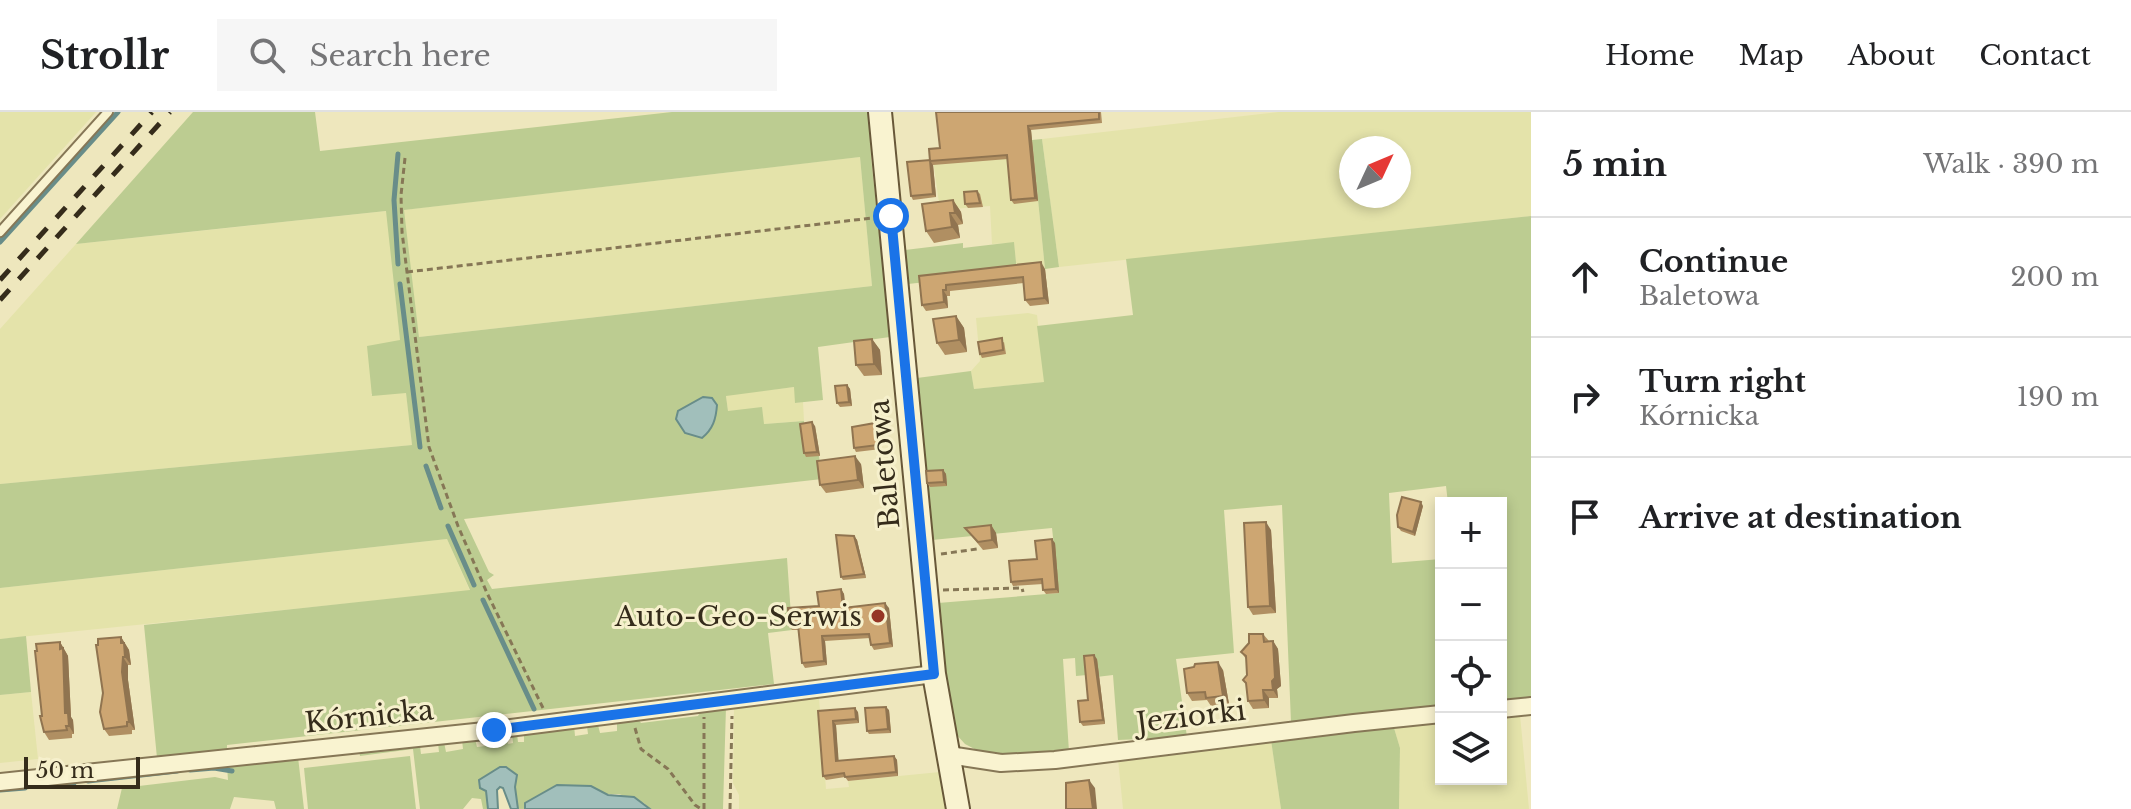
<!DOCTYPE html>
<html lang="en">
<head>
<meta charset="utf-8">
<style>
  body { margin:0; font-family:"Libre Baskerville",serif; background:#f6f6f6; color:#202124 }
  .controls { position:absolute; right:24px; bottom:24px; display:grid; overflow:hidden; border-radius:0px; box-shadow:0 4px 12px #0003 }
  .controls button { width:72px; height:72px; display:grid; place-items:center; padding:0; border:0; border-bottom:2px solid #e0e0e0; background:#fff; color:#202124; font:40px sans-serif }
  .compass { position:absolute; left:1339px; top:24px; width:72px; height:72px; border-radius:50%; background:#fff; box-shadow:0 4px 12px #0003; rotate:46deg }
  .scale { position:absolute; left:24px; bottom:20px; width:116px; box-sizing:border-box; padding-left:8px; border:4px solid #352c1b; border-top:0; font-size:22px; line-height:28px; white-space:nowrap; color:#352c1b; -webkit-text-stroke:6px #f6f0cc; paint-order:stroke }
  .stop { position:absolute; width:24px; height:24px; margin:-18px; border:6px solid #1a73e8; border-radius:50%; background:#fff }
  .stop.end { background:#1a73e8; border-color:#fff; box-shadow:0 2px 8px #0008 }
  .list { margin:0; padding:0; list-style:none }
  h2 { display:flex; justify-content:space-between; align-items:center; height:104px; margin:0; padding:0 32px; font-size:34px }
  h2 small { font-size:26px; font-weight:400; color:#757577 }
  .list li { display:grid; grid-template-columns:52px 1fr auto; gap:24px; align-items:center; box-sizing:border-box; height:120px; padding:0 32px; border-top:2px solid #e0e0e0 }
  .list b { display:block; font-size:30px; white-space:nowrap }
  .list p { margin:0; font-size:26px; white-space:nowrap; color:#757577 }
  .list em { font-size:26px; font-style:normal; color:#757577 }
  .icon { flex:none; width:44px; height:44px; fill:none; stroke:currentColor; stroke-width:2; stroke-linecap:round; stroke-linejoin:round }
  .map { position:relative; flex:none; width:1531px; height:697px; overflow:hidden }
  header { display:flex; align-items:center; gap:48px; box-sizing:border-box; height:112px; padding:0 40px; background:#fff; border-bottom:2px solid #e0e0e0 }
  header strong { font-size:38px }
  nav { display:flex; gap:44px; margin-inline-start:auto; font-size:28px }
  .search { width:560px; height:72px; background:#f6f6f6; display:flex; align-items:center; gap:20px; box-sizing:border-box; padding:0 28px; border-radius:0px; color:#757577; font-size:30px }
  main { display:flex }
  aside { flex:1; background:#fff }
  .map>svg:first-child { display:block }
</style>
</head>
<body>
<header>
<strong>Strollr</strong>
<div class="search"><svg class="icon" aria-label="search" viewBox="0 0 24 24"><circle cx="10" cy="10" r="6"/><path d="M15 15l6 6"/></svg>Search here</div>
<nav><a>Home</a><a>Map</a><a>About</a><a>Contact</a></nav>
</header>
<main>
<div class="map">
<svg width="1531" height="697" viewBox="0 0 1531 697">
  <rect width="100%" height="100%" fill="#eee7bd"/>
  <g fill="#e4e3aa" fill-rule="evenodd">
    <path d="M0,0h96l-96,107z"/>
    <path d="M1279,0h252v104l-472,51 -17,-128zM1351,36h48v48h-48z"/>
    <path d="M1032,29l13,128 -28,3 -3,-29 -22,1 -2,-38 -50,4 -8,-57z"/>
    <path d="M860,45l12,129 -453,51 -16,-127z"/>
    <path d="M387,99l13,129 -29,55 35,-3 6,53 -412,39v-155l76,-85z"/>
    <path d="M1028,201l9,2 8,67 -71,7 -3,-18 9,-10 -4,-43z"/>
    <path d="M795,275l1,16 7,-1 1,19 -41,3 -35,-13 -2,-16z"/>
    <path d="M447,427l23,52 -470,48v-51z"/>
    <path d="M31,580l7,67 -38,4v-68z"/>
    <path d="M819,586l7,91 23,-2 -1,-6 92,-9 7,37h-208v-14l-6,-12 1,-74z"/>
    <path d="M1520,603l9,94h-130l1,-61 -6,-20 47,-5v56h60v-62z"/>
    <path d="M1271,628l10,69h-158l-5,-50z"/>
  </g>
  <g fill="#bccc91" fill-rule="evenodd">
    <path d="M193,0h122l5,39 352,-39h197l2,45 19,180 -72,10 5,53 -28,3 -1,-16 -68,9 2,15 34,-4 2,17 40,-3 2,35h13l3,23 -358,40 25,53 5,3 -7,5 5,9 295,-31 5,72 -24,3 6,51 -547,61v6l-70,7 -13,-133 326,-35 -23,-51 -447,49v-104l412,-39 -6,-52 -34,3 -5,-50 33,-6 -14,-129 -310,33zM860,45l12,129 -453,51 -15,-127z"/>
    <path d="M1042,27l17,128 -14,2 -13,-129z"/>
    <path d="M1531,104v482l-30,3v-198h-53l-2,-17 -57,7 3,70 49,-4v148l-150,15 -9,-217 -58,5 10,143 -58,6 11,78 -69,3 -5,-65 -25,3 -1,-3 -11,1 -1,-18 -12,1 6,93 -81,4 -23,-12 -10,-11 -12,-68 -5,-62 121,-10 -7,-65 -120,12 -15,-162 54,-7 3,18 70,-7 -7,-56 96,-11 -7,-56z"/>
    <path d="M1014,130l3,30 -109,12 -3,-34 58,-7v5z"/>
    <path d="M26,524l5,56 -31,3v-56z"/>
    <path d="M726,595l-3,102h-73l-6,-6 -25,-9h-13l-15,-8 -34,-1 -32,18v6h-7l-3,-22 2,-12 -31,16 2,18h-5l-2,-10 -9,-1 -9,11h-43l-7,-60 -53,7 -1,-6 61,-4 1,8 18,-2 -1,-9 6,-1 2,10 17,-3 -1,-9 13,-1 2,8 17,-2v-9l12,-1 2,9 5,-1 -1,-9h5l1,8h6v-9l50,-8 1,11 13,-2 -1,-8 11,-1 2,8 17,-2v-11l20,-2 4,5 57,-7 3,-6z"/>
    <path d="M1394,616l6,20 -1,61h-118l-10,-69z"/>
    <path d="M410,644l6,53h-108l-4,-41z"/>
    <path d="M298,645l6,52h-28l-2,-8 -40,-4 -4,12h-113l5,-21 93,-11 13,3 -1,-14z"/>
  </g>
  <g fill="#a1bfbb" stroke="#688d89" stroke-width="2">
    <path d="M703,285l9,1 5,7c-1,14 -4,24 -15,33l-17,-5 -9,-14 2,-8z"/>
    <path d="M500,655h6l11,8 -2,12 3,22h-7l-8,-21 -3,-1 -3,3 1,19h-10l-2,-18 -6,-3 -1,-8z"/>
    <path d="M557,673l34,1 17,9 26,2 16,12h-125v-6z"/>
  </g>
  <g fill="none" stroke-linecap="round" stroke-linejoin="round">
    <g stroke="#688d89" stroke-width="5">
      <path d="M398,42l-4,46 4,64"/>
      <path d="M0,130l118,-130"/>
      <path d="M400,172l20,163"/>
      <path d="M426,354l15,42"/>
      <path d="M448,414l26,59"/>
      <path d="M483,488l51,109"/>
      <path d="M190,658l24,-2 18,3"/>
      <path d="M88,669l89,-10"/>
      <path d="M39,674l35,-3"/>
      <path d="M0,678l25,-2"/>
    </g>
    <defs>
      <path id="lane" d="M0,120l108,-120"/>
      <g id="street">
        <path d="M1501,597l30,-3"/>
        <path d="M949,643l52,8 54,-3 299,-37 87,-9"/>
        <path d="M0,670l494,-52 440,-56"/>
      </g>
      <path id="secondary" d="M880,0l54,562 24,135"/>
    </defs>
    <use href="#lane" stroke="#867756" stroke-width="12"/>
    <use href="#street" stroke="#867756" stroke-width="20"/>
    <use href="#secondary" stroke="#685839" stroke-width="26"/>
    <g stroke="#867756" stroke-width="3" stroke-dasharray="6 4" stroke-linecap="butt">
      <path d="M405,46l-4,37 1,37 27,215 29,79 29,67 56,115"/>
      <path d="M407,160l465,-54"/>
      <path d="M941,442l36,-5"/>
      <path d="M943,478l79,-2 1,4"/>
      <path d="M635,616l6,21 27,20 27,36 6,4"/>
      <path d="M704,697v-92"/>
      <path d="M730,697l2,-93"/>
    </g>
    <use href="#lane" stroke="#f9f3d0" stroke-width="8"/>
    <use href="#street" stroke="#f9f3d0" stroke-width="16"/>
    <use href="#secondary" stroke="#f9f3d0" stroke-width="22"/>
    <g stroke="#352c1b" stroke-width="5" stroke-dasharray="14 14" stroke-linecap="butt">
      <path d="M0,168l152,-168"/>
      <path d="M0,188l170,-188"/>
    </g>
  </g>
  <g fill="#b08f62">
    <path d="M936,0h165l1,11 -71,7 7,71 -24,3 -3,-4 -3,-41 -75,6 3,32 -23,3 -2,-4 19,-36 10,-12z"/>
    <path d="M977,79l3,3 3,13 -15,1 -3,-4z"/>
    <path d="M953,88l8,12 2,12 -5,1 2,13 -26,5 -8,-12z"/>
    <path d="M1045,157l4,35 -19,2 -5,-6 -1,-17 -74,8v5h-3l1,12 -22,3 -4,-6 -3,-29z"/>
    <path d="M956,204l8,12 3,24 -22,3 -8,-12z"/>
    <path d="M872,227l8,11 2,25 -18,1 -8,-11z"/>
    <path d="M1004,230l2,12 -24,4 -2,-4z"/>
    <path d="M847,273l3,4 2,17 -12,1 -3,-4z"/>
    <path d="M815,314l5,30 -14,1 -2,-4z"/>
    <path d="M878,315l3,22 -25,3 -2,-4z"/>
    <path d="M861,352l3,24 -38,5 -6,-8z"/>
    <path d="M943,358l3,4 1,12 -17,1 -3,-4z"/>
    <path d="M1423,394l-8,30 -14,-5 -3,-4z"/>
    <path d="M991,413l5,8 2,15 -15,2 -18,-22z"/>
    <path d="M1271,418l5,83 -23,2 -5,-8z"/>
    <path d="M854,424l3,4 9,38 -23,2 -2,-3z"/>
    <path d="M1055,431l4,50 -13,1 -3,-4v-6l-30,2 -2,-4z"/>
    <path d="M841,477l3,5 1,14h44l4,39 -19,3 -3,-5 -1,-7 -45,3 2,24 -22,3 -3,-5 -4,-33h-6l-3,-4z"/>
    <path d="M1263,522l6,7h4l5,8 3,37 -4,3 1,9h-9v10l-16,1 -5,-8 -2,-17 -3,-4 4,-5 -1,-16 -5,-7z"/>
    <path d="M121,525l8,13 2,15h-3v15l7,50h-3v4l-23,2 -5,-7 -1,-36z"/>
    <path d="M60,530l8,14 3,61 2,3 1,14h-2v4l-23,2 -5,-8 -2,-16z"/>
    <path d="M1097,547l8,65 -22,2 -3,-4 8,-22z"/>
    <path d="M1223,558l6,34 -18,2 -4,-6 -15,1 -5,-8z"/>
    <path d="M889,598l2,23 -22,1 -2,-3z"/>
    <path d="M818,599l40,1 1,11 -23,2 2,36 56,-5 3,4 1,16 -50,5 -3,-4 -19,3 -3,-4z"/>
  </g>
  <g fill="#907450">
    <path d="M1028,14l3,4 7,71 -3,-3z"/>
    <path d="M930,49l3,4 3,32 -3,-3z"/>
    <path d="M953,88l8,12 2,12 -8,-11z"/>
    <path d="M950,101l8,12 2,13 -8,-11z"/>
    <path d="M1041,150l4,7 4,35 -5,-6z"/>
    <path d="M943,178l4,6 1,12 -4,-6z"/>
    <path d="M956,204l8,12 3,24 -8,-12z"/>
    <path d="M872,227l8,11 2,25 -8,-11z"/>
    <path d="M847,273l3,4 2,17 -3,-4z"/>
    <path d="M812,310l3,4 5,30 -3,-4z"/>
    <path d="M875,311l3,4 3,22 -3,-4z"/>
    <path d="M855,344l6,8 3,24 -6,-8z"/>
    <path d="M943,358l3,4 1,12 -3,-4z"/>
    <path d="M1421,390l2,4 -8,30 -2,-4z"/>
    <path d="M1266,410l5,8 5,83 -6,-7z"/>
    <path d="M991,413l5,8 2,15 -6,-8z"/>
    <path d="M854,424l3,4 9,38 -2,-4z"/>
    <path d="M1052,427l3,4 4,50 -3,-4z"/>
    <path d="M841,477l3,5 2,18 -3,-4z"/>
    <path d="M885,491l4,5 4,39 -3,-4z"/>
    <path d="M822,524l3,5 2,24 -3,-4z"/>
    <path d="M121,525l8,13 2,15 -6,-8z"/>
    <path d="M1273,529l5,8 3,37 -4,3 1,9 -5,-8z"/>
    <path d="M60,530l8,14 3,61 2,3 1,14 -5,-8 -4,-13z"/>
    <path d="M1094,543l3,4 8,65 -2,-4z"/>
    <path d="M123,545l5,8v15l7,50 -6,-8 -7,-50z"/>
    <path d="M1218,550l5,8 6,34 -6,-8z"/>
    <path d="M1263,578l6,8v10l-5,-8z"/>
    <path d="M886,595l3,3 2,23 -3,-4z"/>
    <path d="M855,596l3,4 1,11 -3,-4z"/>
    <path d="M833,609l3,4 3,40 -3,-4z"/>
    <path d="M894,644l3,4 1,16 -2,-4z"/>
    <path d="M1089,668l6,8 2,21h-4z"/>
  </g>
  <g fill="#cda672" stroke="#907450" stroke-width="2">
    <path d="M936,0h163v7l-71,7 7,72 -24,2 -4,-45 -77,6 -1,-12 11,-1z"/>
    <path d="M930,48l3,34 -22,2 -4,-34z"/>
    <path d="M977,79l3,12 -15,1 -1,-12z"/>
    <path d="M953,88l2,13h-5l2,14 -26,4 -4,-27z"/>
    <path d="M1041,150l3,36 -19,2 -2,-23 -77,8v5h-3l1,12 -22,3 -3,-29z"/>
    <path d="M956,204l3,24 -22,3 -4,-24z"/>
    <path d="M1002,226l1,12 -23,4 -2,-12z"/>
    <path d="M872,227l2,25 -18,1 -2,-24z"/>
    <path d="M847,273l2,17 -12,1 -2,-17z"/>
    <path d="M812,310l5,30 -13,1 -4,-29z"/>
    <path d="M875,311l3,22 -24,3 -2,-21z"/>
    <path d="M855,344l3,24 -38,5 -3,-24z"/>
    <path d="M943,358l1,12 -17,1 -1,-12z"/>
    <path d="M1402,385l19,5 -8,30 -15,-5 -1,-12z"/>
    <path d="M1266,410l4,84 -22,1 -4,-84z"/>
    <path d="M991,413l1,15 -14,2 -13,-14z"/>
    <path d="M836,423l18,1 10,38 -23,3z"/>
    <path d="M1052,427l4,50 -13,1 -1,-11 -31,3 -2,-21 28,-2 -2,-18z"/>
    <path d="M841,477l2,19 42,-5 5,40 -19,2 -2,-11 -47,2 2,25 -22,2 -4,-38 -9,1 -1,-18 31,-2 -2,-14z"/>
    <path d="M1249,522h14l1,8 9,-1 2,37 -3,3 1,9h-10l1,10 -16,1 -2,-18 -3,-3 4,-5 -1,-19 -5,-4 8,-9z"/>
    <path d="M121,525v6h3l1,14h-2l-1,15 7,50h-2v4l-23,3 -4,-17 3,-19 -7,-48h2v-6z"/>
    <path d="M60,530v7l3,-1 2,65h3l1,13h-3l1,4 -23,2 -4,-16h2l-7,-65h2l-1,-7z"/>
    <path d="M1094,543l9,65 -23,2 -2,-21 10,-1 -4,-44z"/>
    <path d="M1218,550l5,34 -17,2 -1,-6 -18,1 -3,-24 10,-2 1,-3z"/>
    <path d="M886,595l2,22 -21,2 -2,-23z"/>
    <path d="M855,596l1,11 -23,2 3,40 58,-5 2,16 -51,5 -1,-4 -21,3 -5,-65z"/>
    <path d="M1089,668l4,29h-27v-26z"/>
  </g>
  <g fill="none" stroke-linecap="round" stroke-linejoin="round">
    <path stroke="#1a73e8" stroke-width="10" d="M494,618l440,-56 -43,-458"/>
  </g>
  <circle fill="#963525" stroke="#f6f0cc" stroke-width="3" cx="878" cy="504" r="8"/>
  <g text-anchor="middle" stroke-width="6" stroke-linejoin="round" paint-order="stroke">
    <g font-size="28" fill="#352c1b" stroke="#f6f0cc">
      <text transform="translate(884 352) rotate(-95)" y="10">Baletowa</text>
      <text transform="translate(369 604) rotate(-6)" y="10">Kórnicka</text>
      <text transform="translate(1191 604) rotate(-7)" y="10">Jeziorki</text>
    </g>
    <g font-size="28" fill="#352c1b" stroke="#f6f0cc" text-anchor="end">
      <text x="862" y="514">Auto-Geo-Serwis</text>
    </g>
  </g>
</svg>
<div class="controls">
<button>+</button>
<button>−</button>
<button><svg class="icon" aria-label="locate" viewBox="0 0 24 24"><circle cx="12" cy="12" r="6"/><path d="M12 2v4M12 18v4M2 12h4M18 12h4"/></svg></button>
<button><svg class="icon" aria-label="layers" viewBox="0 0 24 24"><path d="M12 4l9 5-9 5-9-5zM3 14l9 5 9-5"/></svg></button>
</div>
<svg class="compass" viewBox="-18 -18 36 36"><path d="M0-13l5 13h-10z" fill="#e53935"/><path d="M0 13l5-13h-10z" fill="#757577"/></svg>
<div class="scale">50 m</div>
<div class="stop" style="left:891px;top:104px"></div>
<div class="stop end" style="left:494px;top:618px"></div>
</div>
<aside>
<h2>5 min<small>Walk · 390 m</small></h2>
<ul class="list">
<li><svg class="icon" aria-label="ahead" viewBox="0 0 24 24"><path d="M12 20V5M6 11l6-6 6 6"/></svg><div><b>Continue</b><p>Baletowa</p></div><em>200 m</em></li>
<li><svg class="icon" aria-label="right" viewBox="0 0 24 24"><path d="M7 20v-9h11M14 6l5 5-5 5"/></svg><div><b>Turn right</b><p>Kórnicka</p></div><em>190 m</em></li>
<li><svg class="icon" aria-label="arrive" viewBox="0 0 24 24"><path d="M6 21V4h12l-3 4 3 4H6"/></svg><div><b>Arrive at destination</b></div></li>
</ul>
</aside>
</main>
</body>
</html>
